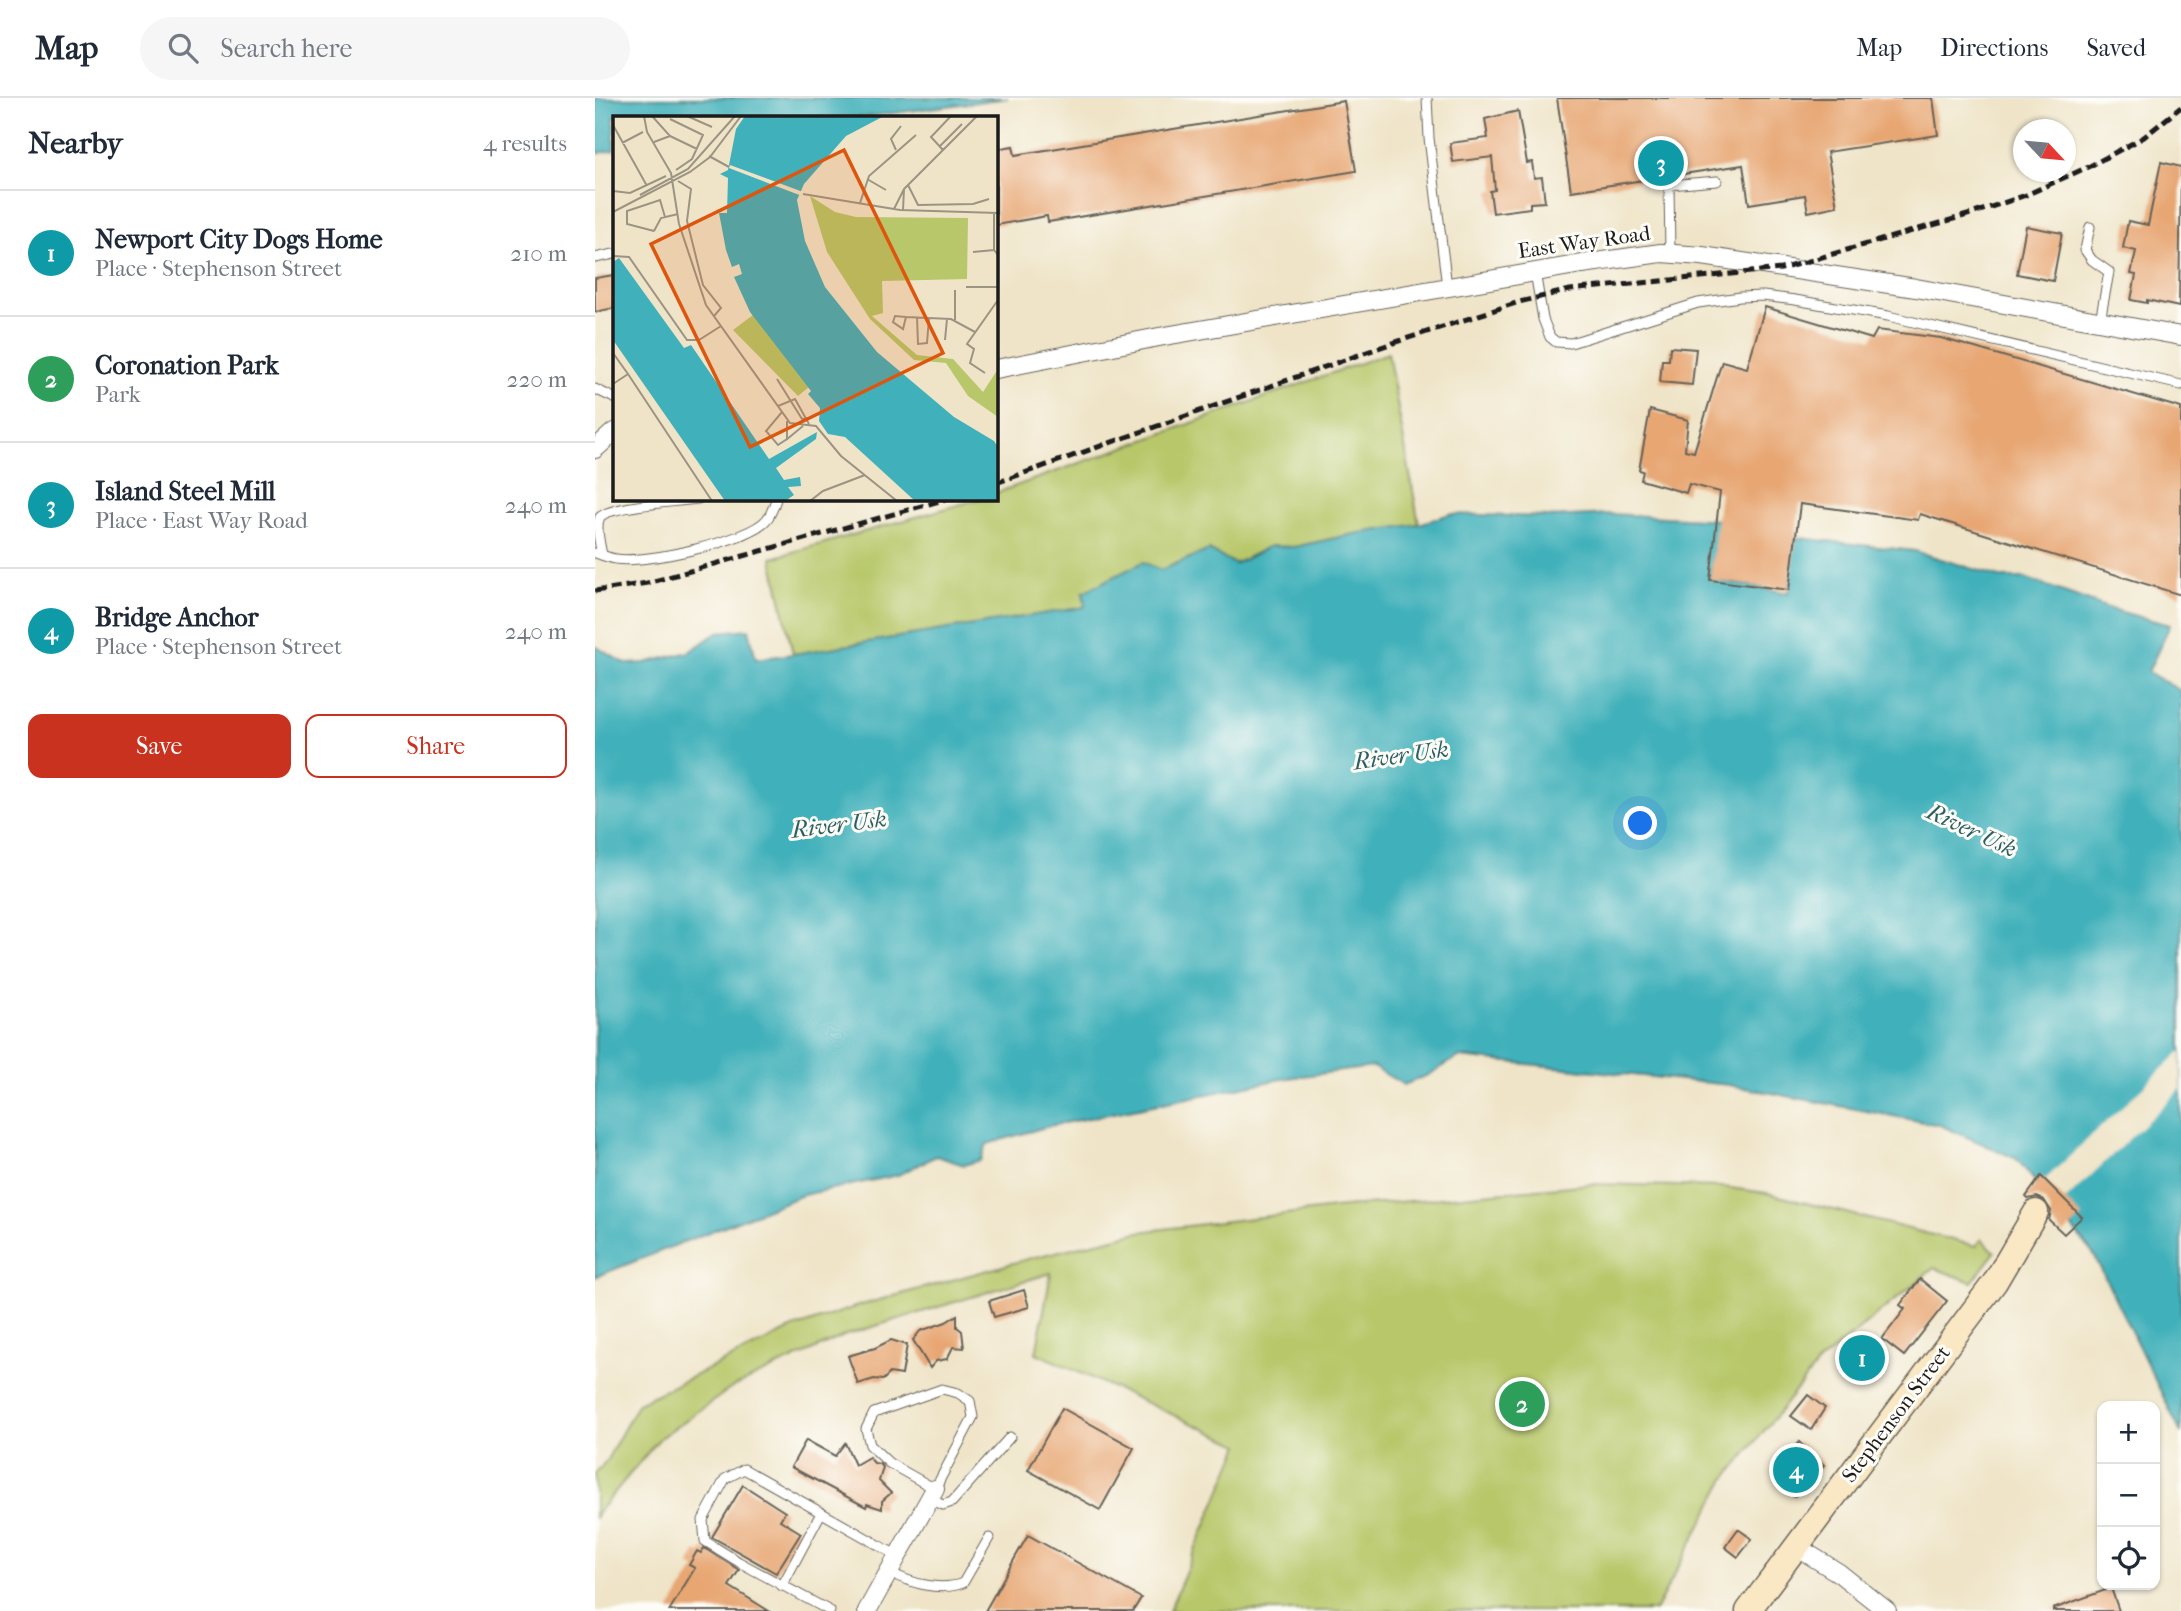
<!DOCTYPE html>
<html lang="en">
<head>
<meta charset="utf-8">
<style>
  body { margin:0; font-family:"IM FELL French Canon",serif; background:#f6f6f7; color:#1f2937 }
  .controls { position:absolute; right:21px; bottom:21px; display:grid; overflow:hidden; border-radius:14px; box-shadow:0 2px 5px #0004 }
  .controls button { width:63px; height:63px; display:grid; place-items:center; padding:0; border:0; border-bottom:2px solid #e0e1e3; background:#fff; color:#1f2937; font:35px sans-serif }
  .compass { position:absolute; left:1418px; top:21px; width:63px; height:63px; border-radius:50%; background:#fff; box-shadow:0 2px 5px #0004; rotate:116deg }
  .you { position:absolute; left:1046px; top:726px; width:24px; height:24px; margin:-18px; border:5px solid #fff; border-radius:50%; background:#1a73e8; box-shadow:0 0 0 10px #1a73e833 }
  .badge { display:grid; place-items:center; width:46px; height:46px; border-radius:50%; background:#c8321e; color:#fff; font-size:23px; font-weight:700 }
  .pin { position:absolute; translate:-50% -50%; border:4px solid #fff; box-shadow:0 2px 7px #0006 }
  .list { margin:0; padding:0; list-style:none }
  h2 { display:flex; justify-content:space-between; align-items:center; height:91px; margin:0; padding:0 28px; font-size:30px }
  h2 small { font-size:23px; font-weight:400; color:#747a83 }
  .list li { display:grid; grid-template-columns:46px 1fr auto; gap:21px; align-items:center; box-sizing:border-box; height:126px; padding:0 28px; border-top:2px solid #e0e1e3 }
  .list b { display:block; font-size:26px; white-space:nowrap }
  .list p { margin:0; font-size:23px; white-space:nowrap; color:#747a83 }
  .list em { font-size:23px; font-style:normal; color:#747a83 }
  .actions { display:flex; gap:14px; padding:21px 28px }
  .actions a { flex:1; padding:16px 0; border:2px solid #c8321e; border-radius:14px; text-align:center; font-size:24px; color:#c8321e }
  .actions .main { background:#c8321e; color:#fff }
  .icon { flex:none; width:38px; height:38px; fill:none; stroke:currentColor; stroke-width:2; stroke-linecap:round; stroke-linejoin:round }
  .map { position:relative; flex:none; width:1586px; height:1513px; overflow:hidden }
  header { display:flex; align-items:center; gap:42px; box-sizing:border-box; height:98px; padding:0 35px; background:#fff; border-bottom:2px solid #e0e1e3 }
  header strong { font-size:33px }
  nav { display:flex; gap:38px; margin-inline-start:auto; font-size:24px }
  .search { width:490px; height:63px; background:#f6f6f7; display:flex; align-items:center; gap:18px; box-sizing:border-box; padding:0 24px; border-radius:38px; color:#747a83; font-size:26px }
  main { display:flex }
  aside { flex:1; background:#fff }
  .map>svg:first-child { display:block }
</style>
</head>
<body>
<header>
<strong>Map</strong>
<div class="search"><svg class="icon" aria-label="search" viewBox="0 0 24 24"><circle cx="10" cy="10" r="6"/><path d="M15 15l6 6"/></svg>Search here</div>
<nav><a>Map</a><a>Directions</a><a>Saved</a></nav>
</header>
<main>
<aside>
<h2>Nearby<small>4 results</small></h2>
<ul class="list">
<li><span class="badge" style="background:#0f9aa8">1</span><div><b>Newport City Dogs Home</b><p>Place · Stephenson Street</p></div><em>210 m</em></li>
<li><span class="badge" style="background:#2e9e5b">2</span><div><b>Coronation Park</b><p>Park</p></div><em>220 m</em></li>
<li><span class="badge" style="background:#0f9aa8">3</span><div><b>Island Steel Mill</b><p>Place · East Way Road</p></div><em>240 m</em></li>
<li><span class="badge" style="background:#0f9aa8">4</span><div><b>Bridge Anchor</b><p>Place · Stephenson Street</p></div><em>240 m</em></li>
</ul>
<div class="actions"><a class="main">Save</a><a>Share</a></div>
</aside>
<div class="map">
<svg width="1586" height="1513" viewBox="0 0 1586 1513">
  <rect width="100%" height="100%" fill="#fdfcf7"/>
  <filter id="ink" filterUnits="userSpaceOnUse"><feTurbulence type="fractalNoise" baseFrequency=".0143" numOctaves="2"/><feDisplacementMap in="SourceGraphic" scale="14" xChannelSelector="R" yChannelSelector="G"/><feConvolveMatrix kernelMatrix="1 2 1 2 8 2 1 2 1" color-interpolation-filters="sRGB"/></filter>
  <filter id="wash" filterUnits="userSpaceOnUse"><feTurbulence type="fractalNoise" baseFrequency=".00686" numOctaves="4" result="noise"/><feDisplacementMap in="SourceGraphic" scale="28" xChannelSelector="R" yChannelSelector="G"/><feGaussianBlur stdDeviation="1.57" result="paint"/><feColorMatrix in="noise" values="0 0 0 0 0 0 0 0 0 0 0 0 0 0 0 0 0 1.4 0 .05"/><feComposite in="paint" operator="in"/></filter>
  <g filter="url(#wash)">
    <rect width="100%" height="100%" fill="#efe4c8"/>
    <g fill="#b7c769" stroke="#6a7242" stroke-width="2">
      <path d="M793,255l31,171 -65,10 -60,13 -24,-1 -35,18 -26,-14 -48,20 -75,37 -293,47 -21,-96 207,-59h17v-6z"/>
      <path d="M996,1086l131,3 45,6 209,53 6,-7 13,13 -23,30 -38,-14 -116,95 -93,117 -70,131h-486l71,-166 -204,-92 15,-80 -205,62 -113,52 -73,51 -62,74 -3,7v-44l13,-17 30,-55 153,-74 67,-23 177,-49 104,-25 195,-24z"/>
    </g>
    <g fill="#40b0ba" stroke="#2e666b" stroke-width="2">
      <path d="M0,0h413l-144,19h-250v33l-19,4z"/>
      <path d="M855,416l99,3 62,-3 108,6 -9,59 78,14 4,-56 123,14 88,27h22l89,32 56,15 -22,47 33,19v742l-87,-178 -77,-96 -77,-34 -211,-40 -270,-28 -31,18 -24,10 -31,-18 -86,11 -238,48 -62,18 -6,16 -17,5 -28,-9 -38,19 -95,20 -208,82v-631l31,18 19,-1 44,-11 29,-20 31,-3 7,30 37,-5 292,-47 -2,-15 60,-30 18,8 48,-20 26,14 35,-18 24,1 60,-13 65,-10z"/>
    </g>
    <path fill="#efe4c8" d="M1586,953v38l-127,122 -18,-23z"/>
    <g id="blocks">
      <g fill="#e7a672">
        <path d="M962,0h376l5,37 -111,17 10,54 -29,6 -3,-17 -56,9 -6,-39 -172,26z"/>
        <path d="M749,3l12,70 -308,51 -1,-6 -51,9v-76l17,-3 2,9z"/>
        <path d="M923,13l9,52 5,-1 2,16 8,-1 3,25 -15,1v5l-37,5 -3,-22 5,-1 -3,-33 -39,5 -3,-19 38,-5 -3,-19z"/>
        <path d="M1566,64l20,5 -2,140 -32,-7v3l-16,-3 5,-25 -5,-1 5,-23 -13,-3 5,-27 20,4z"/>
        <path d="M1431,128l36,7 -9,48 -36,-7z"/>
        <path d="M19,177v33l-19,4v-34z"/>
        <path d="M1170,209l107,32 5,-9 64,8 240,70v187l-261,-81 -2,6 -118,-16 -11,86 -79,-10 10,-88 -31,-8 -3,9 -45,-13 2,-9 -4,-1 11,-60 38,10 -3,30 9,2 28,-91 25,7z"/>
        <path d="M1075,249l26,2 -4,36 -32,-3 2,-22h7z"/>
        <path d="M1446,1078l41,41 -18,17 -15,-14 2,-9 -7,-11 -7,-3 -9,2 -2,-2z"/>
        <path d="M1325,1181l27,22 -43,55 -22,-17 23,-30 -5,-4z"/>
        <path d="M429,1192l5,17 -35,10 -5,-16z"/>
        <path d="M362,1217v12l5,4 2,17 -11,-1 -6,12 -11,2 -6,7 -17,-28 7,-9 26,-9z"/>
        <path d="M1266,1239l21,17 -18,24 -21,-16z"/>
        <path d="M296,1242l16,5 -5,30 -12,-2 -7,7 -9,-1 -16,5 -10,-28 27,-8z"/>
        <path d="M1213,1297l17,13 -14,22 -20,-14z"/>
        <path d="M467,1310l72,40 -34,62 -72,-40z"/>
        <path d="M211,1342l29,16 10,-13 10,22 14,-8 5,6 6,1 3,3 -4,14 12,12 -9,8v8l-15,-5 -1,3 -75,-40z"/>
        <path d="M1204,1344l25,23 -30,31 -23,-24z"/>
        <path d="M148,1387l42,27 -5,8 21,13 -25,40 -64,-36z"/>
        <path d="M1143,1431l14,10 -14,18 -13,-10z"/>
        <path d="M433,1437l113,63 -8,13h-148z"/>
        <path d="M109,1450l35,22 -10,16 40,25h-100l26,-43 -6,-3 8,-14 4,2z"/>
        <path d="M1516,1490l8,23h-66v-2z"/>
      </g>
    </g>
  </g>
  <g filter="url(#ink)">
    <use href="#blocks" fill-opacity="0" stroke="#666258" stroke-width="2"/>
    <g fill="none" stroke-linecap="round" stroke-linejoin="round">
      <defs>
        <g id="lane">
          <path d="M832,0l2,40 18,149"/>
          <path d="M1495,129l-5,23 7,10 17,12 -9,49"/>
          <path d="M1075,155l-1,-68 48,-4"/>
          <path d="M0,160l19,-4"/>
          <path d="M940,174l8,47 7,18 6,5 15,1 127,-40 42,-6 23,-1 32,4 93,16 293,69"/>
          <path d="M0,291l19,9"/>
          <path d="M0,455c7,2 14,5 21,6 28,5 134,-18 151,-40 5,-6 7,-14 9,-20"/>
          <path d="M7,457c-2,-11 -7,-29 -2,-38 9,-11 81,-16 98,-18"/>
          <path d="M347,1291l16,4 12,8 3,16 -38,72 -46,-26 -19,-18 -4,-16 8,-16z"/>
          <path d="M335,1401l13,6 9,-3 58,-65"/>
          <path d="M294,1474c21,11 51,20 74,11l26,-45"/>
          <path d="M187,1488l39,-73"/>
          <path d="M235,1513l-91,-49 -34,-21 -2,-21 22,-41 19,-10 154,87"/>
        </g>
        <g id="street">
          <path d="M401,271l163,-32 423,-73 79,-11 41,3 214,32 265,48"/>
          <path d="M0,351l19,-17"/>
          <path d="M1202,1449l42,26 48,38"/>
          <path d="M272,1513l68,-122"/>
        </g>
        <path id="secondary" d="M1153,1513l247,-329 41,-70"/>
      </defs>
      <use href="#lane" stroke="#666258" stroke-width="11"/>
      <use href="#street" stroke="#666258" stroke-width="20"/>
      <use href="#secondary" stroke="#666258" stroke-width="27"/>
      <use href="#lane" stroke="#fff" stroke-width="9"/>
      <use href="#street" stroke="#fff" stroke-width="18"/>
      <use href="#secondary" stroke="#fae7c3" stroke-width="24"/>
      <g stroke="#1c1c1c" stroke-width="5" stroke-dasharray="10 5" stroke-linecap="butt">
        <path d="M401,385l391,-138 132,-43 51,-12 211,-21 190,-55 55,-19 64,-29 54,-29 37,-30"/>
        <path d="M0,493l52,-8 300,-84"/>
      </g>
    </g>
  </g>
  <g text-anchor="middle" stroke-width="6" stroke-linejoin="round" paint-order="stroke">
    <g font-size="21" fill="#1c1c1c" stroke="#fdfcf7">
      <text transform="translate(989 144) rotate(-8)" y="7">East Way Road</text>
      <text transform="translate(1301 1316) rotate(-53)" y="7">Stephenson Street</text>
    </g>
    <g font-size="23" font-style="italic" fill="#2c5f63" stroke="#fdfcf7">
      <text transform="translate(806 657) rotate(-8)" y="8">River Usk</text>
      <text transform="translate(244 726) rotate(-7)" y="8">River Usk</text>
      <text transform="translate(1377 732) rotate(25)" y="8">River Usk</text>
    </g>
  </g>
  <g transform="translate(18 18)">
    <rect width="385" height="385" fill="#efe4c8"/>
    <path d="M197,80l25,16 21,5 112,1 -1,61 -85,2 1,32 -11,3 45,39 36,4 30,33 15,-23v48l-30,-21 -22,-33 -32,-3 -44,-41 -43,-67zM140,199l56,72 -11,9 -65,-66z" fill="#b7c769"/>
    <path d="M132,0h139l-38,20 -42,48 -7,16 8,41 20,46 52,65 77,65 40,24 4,6v54h-83l-70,-64 -17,-3 -9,-13 1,-13 -12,-14 3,-3 -61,-79 -16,-35 8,-3 -3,-10 -7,3 -6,-17 -7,-37h8l1,-35 -8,-4 8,-4 8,-41zM6,142l65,90 7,-3 78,114 48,-27 -1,7 -40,29 8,12 16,-3 1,9 -13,1 6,8 -9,6h-60l-112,-161v-78z" fill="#40b0ba"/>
    <path d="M117,49l73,27 -1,4 -73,-28z" fill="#efe4c8"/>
    <path fill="none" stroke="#9b9483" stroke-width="2" d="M31,0l3,16 24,41 8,51 27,81 84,118 26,3 25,30 56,45M39,0l18,20 -16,6M74,0l25,11M57,3l33,16 -11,24 -16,11M0,9l34,61M57,20l27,13M9,27l21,-11M327,30l22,-22M283,34l-5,-11 10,-13M330,34l-12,-13 20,-21M96,40l20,11M254,63l19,11M65,65l13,8 -4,32 16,64 18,23 -7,8M295,69l10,20 55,-1 16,-5M291,73l73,-73M0,75l17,2 36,-17M190,78l97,16 98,3M27,79l48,-26 47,-53M247,87l9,-27 47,-41M281,93l10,-20 -1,21M0,96l77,-40 20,-15 31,-41M381,97v37l4,5M41,115l-27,-7v-13l33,-11 5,17M41,115l7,-13 17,-4M360,136l21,-2M0,140l16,1 58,83h12l22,-14M353,171h32M342,174v30M293,201l-3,12 -10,-7 2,-6 11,1 45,2 24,13M304,201l1,27 9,-1 2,-25M332,224l2,-21M0,237l15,21 -15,10M372,257l-15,-10 4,-14 -7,-5 31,-44M15,258l84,127M164,263l25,40 6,-1M165,290l17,-7 14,25M169,296l-16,19 12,14 9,-6v-18M173,324l17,-14M197,385l13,-10 42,-16"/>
    <path fill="#de560d" fill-opacity="0.15" stroke="#de560d" stroke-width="3.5" d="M231,34l99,203 -193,94 -99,-203z"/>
    <rect width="385" height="385" fill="none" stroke="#1c1c1c" stroke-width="3.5"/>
  </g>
</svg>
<div class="controls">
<button>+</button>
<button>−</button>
<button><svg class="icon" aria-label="locate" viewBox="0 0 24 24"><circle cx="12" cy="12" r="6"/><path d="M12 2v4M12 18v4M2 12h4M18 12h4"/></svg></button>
</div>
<svg class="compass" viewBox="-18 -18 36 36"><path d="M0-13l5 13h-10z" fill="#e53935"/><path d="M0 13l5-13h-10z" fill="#747a83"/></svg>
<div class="you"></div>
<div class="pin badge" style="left:1267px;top:1260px;background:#0f9aa8">1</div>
<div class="pin badge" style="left:927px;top:1306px;background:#2e9e5b">2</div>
<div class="pin badge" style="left:1066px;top:65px;background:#0f9aa8">3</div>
<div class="pin badge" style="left:1201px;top:1372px;background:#0f9aa8">4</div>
</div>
</main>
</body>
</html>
